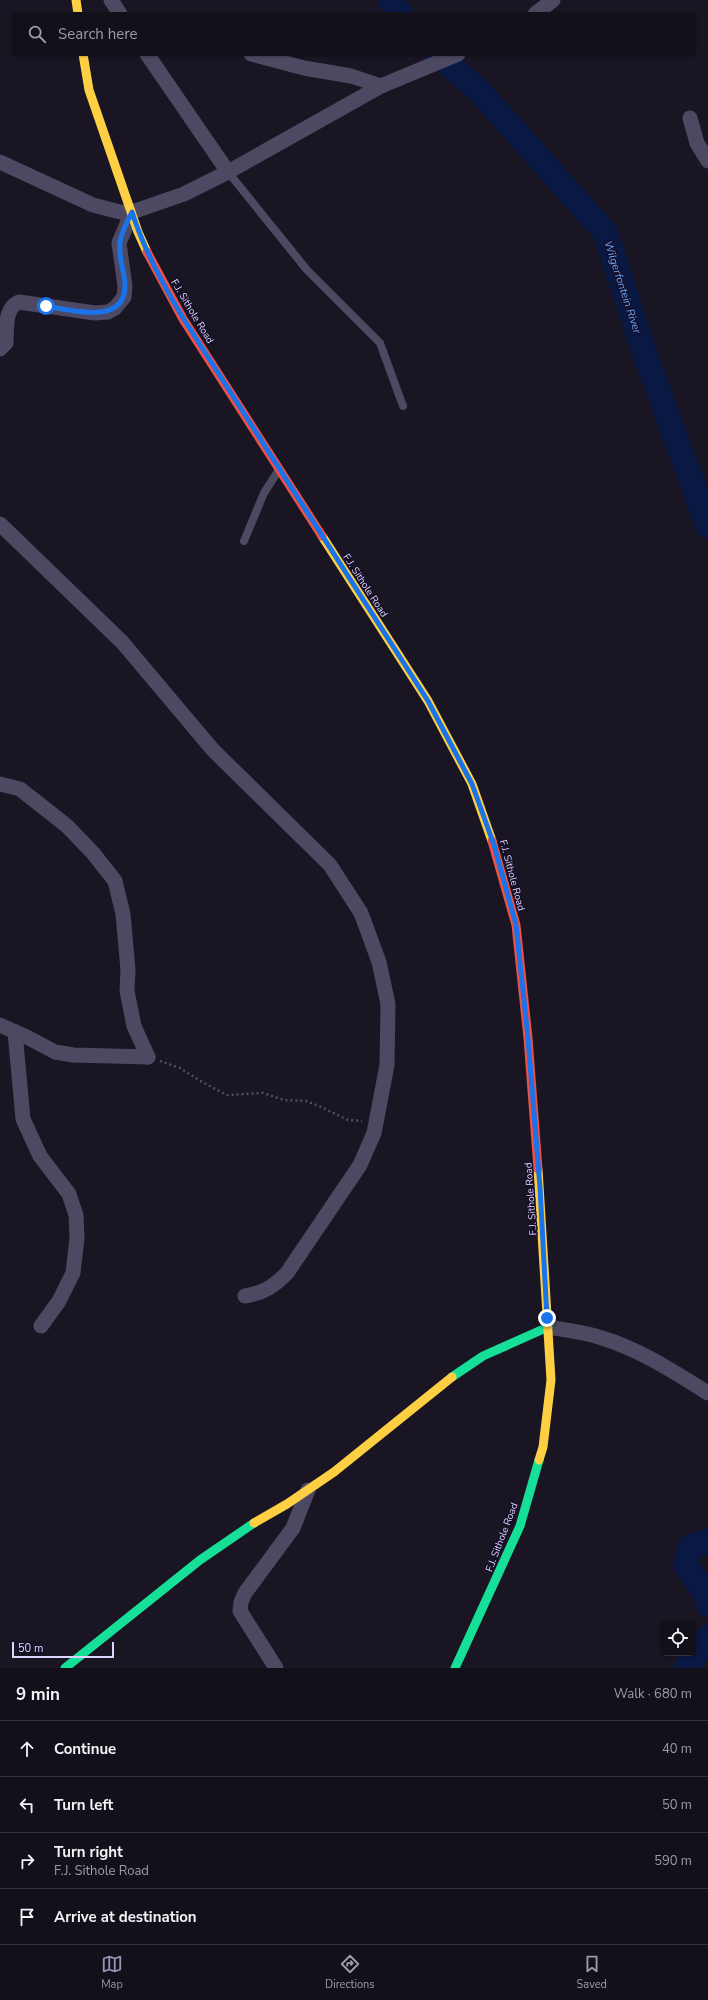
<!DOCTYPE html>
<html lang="en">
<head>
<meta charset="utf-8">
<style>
  body { margin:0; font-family:"Nunito Sans",sans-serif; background:#201e27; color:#f1f3f6 }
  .controls { position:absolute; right:12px; bottom:12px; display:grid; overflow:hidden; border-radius:6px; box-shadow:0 1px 3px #0004 }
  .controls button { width:36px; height:36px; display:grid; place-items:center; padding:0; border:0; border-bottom:1px solid #323039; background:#13101a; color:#f1f3f6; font:20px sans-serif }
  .scale { position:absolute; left:12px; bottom:10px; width:102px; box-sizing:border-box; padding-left:4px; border:2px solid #ded6ff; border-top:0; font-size:11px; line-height:14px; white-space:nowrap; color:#ded6ff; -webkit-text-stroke:3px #160f28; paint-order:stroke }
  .stop { position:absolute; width:12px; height:12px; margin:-9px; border:3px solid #1a73e8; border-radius:50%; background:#fff }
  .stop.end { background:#1a73e8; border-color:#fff; box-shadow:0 1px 4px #0008 }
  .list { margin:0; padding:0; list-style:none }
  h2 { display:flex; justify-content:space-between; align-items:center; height:52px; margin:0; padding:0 16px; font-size:17px }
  h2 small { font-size:13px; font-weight:400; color:#9d9da2 }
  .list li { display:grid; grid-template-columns:26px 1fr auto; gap:12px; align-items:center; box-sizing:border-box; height:56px; padding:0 16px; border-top:1px solid #323039 }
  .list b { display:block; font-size:15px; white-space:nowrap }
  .list p { margin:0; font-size:13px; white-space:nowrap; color:#9d9da2 }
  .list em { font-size:13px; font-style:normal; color:#9d9da2 }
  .icon { flex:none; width:22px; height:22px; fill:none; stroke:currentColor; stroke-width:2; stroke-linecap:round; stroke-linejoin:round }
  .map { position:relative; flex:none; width:708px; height:1668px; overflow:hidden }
  .search { position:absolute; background:#13101a; box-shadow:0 1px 3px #0004; left:12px; right:12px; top:12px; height:44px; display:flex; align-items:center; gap:10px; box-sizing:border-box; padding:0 14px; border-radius:6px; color:#9d9da2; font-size:15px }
  .sheet { height:276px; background:#13101a }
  nav { display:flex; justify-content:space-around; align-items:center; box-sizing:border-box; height:56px; border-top:1px solid #323039; background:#13101a; font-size:11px; color:#9d9da2 }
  nav a { display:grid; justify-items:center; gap:2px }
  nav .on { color:#9992b2 }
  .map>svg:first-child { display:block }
</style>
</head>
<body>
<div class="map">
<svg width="708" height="1668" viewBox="0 0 708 1668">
  <rect width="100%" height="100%" fill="#191522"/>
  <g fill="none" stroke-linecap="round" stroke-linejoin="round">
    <g stroke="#0a1943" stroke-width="25">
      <path d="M390,0l11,14"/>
      <path d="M437,54l43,38 125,140 42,128 61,166"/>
      <path d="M708,1541l-17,5 -5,19 19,28 3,12"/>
      <path d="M686,1668l22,-31"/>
    </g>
    <path stroke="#495363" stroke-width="2.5" stroke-dasharray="2 3" stroke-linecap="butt" d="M160,1061l20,7 22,14 25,13 36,-2 21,7 22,1 13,5 29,14 14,1"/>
    <g stroke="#4d4963" stroke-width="8">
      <path d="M228,172l79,98 73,73 23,63"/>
      <path d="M244,541l20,-48 14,-22"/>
    </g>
    <g stroke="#4d4963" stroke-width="15">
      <path d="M111,0l9,14"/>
      <path d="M535,14l18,-14"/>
      <path d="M147,54l81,118"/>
      <path d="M251,54l53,14 47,8 30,10"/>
      <path d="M690,118l7,25 11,18"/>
      <path d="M0,162l93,43 27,7h12l52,-18 44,-22 153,-86 77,-32"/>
      <path d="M0,349l6,-6c1,-14 -2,-35 13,-41l76,11 13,-1 7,-4 9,-11 1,-11 -6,-43 13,-31"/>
      <path d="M0,524l122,118 91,108 117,115 31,48 18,49 9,42 -1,61 -13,68 -14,32 -73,108c-13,13 -23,20 -42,23"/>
      <path d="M0,784l20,5 47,37 26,27 22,28 8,33 5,56 -1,21 7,35 14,31"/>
      <path d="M0,1025l27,12 28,15 18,3 75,2"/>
      <path d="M15,1032l8,87 17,37 29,38 7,21 1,23 -4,35 -14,28 -18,25"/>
      <path d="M548,1327c18,3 37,5 54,11 39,12 72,34 106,55"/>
      <path d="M276,1668l-36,-57 1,-9 4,-9 48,-65 15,-38"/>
    </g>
    <g stroke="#16e098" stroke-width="9">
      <path d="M452,1377l31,-21 65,-29"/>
      <path d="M65,1668l135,-108 54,-37"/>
      <path d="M455,1668l65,-142 19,-66"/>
    </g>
    <g stroke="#ffcf43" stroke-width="9">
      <path d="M76,0l2,14"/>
      <path d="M83,54l6,36 49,142 9,20"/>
      <path d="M322,536l106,165 44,83 20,57"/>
      <path d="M538,1169l13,211 -8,67 -4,13"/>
      <path d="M254,1523l33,-19 47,-32 118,-95"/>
    </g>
    <g stroke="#f24e42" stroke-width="9">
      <path d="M147,252l36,67 139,217"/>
      <path d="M492,841l24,84 12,113 10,131"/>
    </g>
  </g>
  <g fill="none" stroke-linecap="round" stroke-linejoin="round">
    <path stroke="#1a73e8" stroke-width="5" d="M46,306c24,4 79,20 79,-20 0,-14 -7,-28 -5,-42 0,-10 8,-23 12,-32 12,38 31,72 51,106l245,383 44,83 22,61 22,80 12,113 12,150 7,130"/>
  </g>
  <g text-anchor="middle" stroke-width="3" stroke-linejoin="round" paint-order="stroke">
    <g font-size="10" fill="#ded6ff" stroke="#160f28">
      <text transform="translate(193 311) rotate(59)" y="4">F.J. Sithole Road</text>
      <text transform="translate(366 585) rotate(57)" y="4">F.J. Sithole Road</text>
      <text transform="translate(513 875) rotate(75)" y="4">F.J. Sithole Road</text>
      <text transform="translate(530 1199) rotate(-94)" y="4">F.J. Sithole Road</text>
      <text transform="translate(501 1537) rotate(-69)" y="4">F.J. Sithole Road</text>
    </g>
    <g font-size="11" font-style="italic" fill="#64a8ff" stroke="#160f28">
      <text transform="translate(623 287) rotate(72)" y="4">Wilgerfontein River</text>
    </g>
  </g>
</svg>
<div class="controls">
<button><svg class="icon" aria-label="locate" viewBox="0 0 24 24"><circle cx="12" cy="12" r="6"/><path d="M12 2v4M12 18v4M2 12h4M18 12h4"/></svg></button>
</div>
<div class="scale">50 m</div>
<div class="stop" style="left:46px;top:306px"></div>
<div class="stop end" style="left:547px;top:1318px"></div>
<div class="search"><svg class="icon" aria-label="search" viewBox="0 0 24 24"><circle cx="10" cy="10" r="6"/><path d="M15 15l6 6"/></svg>Search here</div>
</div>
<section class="sheet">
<h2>9 min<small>Walk · 680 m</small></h2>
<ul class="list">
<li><svg class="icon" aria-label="ahead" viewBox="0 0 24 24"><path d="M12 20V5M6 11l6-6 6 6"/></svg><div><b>Continue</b></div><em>40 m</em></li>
<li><svg class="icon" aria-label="left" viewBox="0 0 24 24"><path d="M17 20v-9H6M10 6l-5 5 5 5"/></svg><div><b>Turn left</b></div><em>50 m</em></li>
<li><svg class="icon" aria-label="right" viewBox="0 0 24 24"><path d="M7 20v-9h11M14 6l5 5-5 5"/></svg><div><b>Turn right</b><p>F.J. Sithole Road</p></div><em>590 m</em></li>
<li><svg class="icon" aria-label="arrive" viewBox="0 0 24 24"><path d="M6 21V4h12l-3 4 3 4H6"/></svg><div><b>Arrive at destination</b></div></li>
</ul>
</section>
<nav>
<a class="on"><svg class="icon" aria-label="map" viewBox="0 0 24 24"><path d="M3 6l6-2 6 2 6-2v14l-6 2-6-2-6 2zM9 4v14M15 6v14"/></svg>Map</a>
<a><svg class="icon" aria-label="directions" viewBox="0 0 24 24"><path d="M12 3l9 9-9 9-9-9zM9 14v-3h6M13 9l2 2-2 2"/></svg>Directions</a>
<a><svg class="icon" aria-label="saved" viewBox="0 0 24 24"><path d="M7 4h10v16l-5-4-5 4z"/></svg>Saved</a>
</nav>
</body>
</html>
